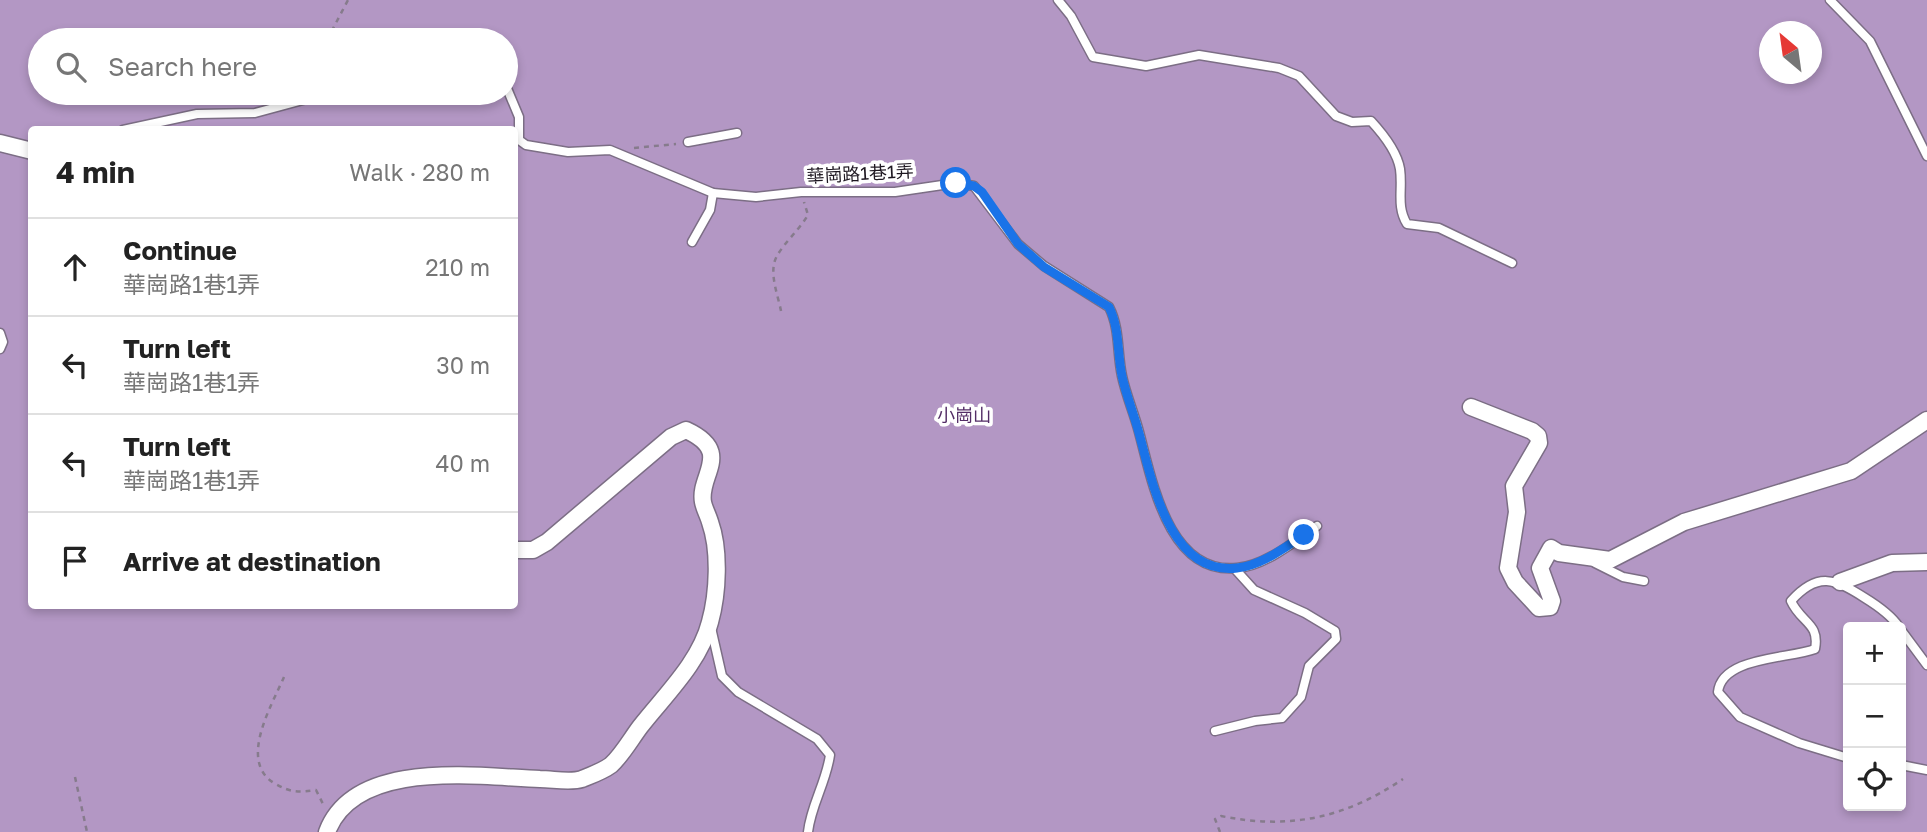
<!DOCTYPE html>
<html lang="en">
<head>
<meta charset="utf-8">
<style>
  body { margin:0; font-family:"Golos Text","Noto Sans TC",sans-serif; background:#f6f6f6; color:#222 }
  .controls { position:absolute; right:21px; bottom:21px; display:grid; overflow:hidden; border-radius:7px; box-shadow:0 4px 10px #0003 }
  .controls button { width:63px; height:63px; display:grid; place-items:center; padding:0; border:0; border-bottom:2px solid #e0e0e0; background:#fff; color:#222; font:35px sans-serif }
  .compass { position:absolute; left:1759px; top:21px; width:63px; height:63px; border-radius:50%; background:#fff; box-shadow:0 4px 10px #0003; rotate:331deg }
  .stop { position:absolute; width:21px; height:21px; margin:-16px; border:5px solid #1a73e8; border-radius:50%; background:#fff }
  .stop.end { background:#1a73e8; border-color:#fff; box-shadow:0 2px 7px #0008 }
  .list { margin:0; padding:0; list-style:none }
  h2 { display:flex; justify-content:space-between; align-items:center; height:91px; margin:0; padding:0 28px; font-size:30px }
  h2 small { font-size:23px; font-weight:400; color:#767676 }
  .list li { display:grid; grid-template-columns:46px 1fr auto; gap:21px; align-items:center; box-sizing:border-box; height:98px; padding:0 28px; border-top:2px solid #e0e0e0 }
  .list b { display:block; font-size:26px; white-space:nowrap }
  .list p { margin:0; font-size:23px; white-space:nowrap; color:#767676 }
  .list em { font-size:23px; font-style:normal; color:#767676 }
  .icon { flex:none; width:38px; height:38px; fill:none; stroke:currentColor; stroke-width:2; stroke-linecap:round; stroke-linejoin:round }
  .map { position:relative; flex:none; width:1927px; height:832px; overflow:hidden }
  .search { position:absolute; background:#fff; box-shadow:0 4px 10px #0003; left:28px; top:28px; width:490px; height:77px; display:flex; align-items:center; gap:18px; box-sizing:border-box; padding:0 24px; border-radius:38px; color:#767676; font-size:26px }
  .panel { position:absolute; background:#fff; box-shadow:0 4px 10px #0003; left:28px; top:126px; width:490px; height:483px; border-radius:7px }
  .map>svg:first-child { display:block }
</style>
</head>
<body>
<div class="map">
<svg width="1927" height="832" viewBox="0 0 1927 832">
  <rect width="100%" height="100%" fill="#f2e2fc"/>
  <path fill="#b397c4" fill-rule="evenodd" d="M0,0h1927v832h-1927zM1770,32h42v42h-42zM40,40h466v53h-466zM32,130h482v476h-482zM1848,627h53v179h-53z"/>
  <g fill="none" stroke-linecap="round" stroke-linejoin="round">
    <defs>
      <g id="lane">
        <path d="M1058,0l13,16 22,41 53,9 53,-11 80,13 20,8 37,40 16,6 19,-1c12,13 26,30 29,48 3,20 -4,37 7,55l32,4 73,35"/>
        <path d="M1830,0l40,41 57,115"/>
        <path d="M431,40h8"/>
        <path d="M506,86l13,31v23l7,5 42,7 42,-2 103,43 43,4 45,-5h94l61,-9 18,3 44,58 26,22 65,41c11,21 8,46 13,69 4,19 12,37 17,56 13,48 29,143 98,136 28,-2 58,-27 80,-42"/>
        <path d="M123,130l74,-16 58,-1 74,-20"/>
        <path d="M688,142l49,-9"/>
        <path d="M692,242l18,-32 3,-17"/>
        <path d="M0,333l3,9 -3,7"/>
        <path d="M1595,563l28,14 21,4"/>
        <path d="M1901,630l26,35"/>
        <path d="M712,632l10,44 16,16 79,47 13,16c-4,28 -19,50 -22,77"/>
        <path d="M1215,731l40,-10 27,-3 19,-21 8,-31 27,-27 -1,-8 -30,-18 -51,-23 -19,-21"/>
        <path d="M1848,758l-49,-15 -59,-26 -22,-25c4,-35 69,-33 97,-43 5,-26 -14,-26 -24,-48 27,-30 44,-22 74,-3 13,8 26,17 34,29"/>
        <path d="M1901,765l26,5"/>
      </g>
      <g id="street">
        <path d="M0,143l32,8"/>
        <path d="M1471,407l61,24 6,5 1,7 -25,43 3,26 -9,56 7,14 24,26 11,-1 2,-6 -12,-33 11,-20 8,5 51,7 74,-38 167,-51 76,-51"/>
        <path d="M1840,582l52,-19 35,-1"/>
        <path d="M327,832c28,-74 151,-55 213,-53 13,0 30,4 42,0 10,-4 21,-8 29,-14 11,-10 20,-26 29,-38 25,-32 60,-65 70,-105 8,-29 10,-72 0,-100 -2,-7 -6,-14 -7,-20 -5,-27 31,-50 -17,-72l-15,7 -124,105 -14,8h-19"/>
      </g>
    </defs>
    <use href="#lane" stroke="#7c6e85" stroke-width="11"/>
    <use href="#street" stroke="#7c6e85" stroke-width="19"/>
    <g stroke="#867b8c" stroke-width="2.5" stroke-dasharray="5 5" stroke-linecap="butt">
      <path d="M327,40l21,-40"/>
      <path d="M634,148l42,-4"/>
      <path d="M781,311c-3,-16 -13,-40 -4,-55 7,-13 22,-26 31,-41l-4,-13"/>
      <path d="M284,677c-12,28 -46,84 -10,106 15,9 24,10 42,7l8,16"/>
      <path d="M75,777l12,55"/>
      <path d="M1220,832l-5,-13 6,-3c69,14 124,2 182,-37"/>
    </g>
    <use href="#lane" stroke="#fff" stroke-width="8"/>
    <use href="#street" stroke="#fff" stroke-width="16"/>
  </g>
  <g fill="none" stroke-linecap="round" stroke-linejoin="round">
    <path stroke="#1a73e8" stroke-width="9" d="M956,183l18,3 8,6 36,52 26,23 65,40c11,22 8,46 13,69 4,19 12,38 17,57 13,47 30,143 98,135 24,-2 48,-21 67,-33"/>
  </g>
  <g text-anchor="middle" stroke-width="7" stroke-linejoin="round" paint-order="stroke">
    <g font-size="18" fill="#1e1821" stroke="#fff">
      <text transform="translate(860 174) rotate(-3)" y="6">華崗路1巷1弄</text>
    </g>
    <g font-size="18" fill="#532d66" stroke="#fff">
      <text x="964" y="422">小崗山</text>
    </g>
  </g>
</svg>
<div class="controls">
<button>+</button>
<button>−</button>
<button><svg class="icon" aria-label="locate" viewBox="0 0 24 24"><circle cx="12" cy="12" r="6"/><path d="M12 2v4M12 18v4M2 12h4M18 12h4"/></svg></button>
</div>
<svg class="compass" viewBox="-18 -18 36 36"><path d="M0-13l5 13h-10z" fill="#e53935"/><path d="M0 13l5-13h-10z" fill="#767676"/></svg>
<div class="stop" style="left:956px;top:183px"></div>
<div class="stop end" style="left:1304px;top:535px"></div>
<div class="search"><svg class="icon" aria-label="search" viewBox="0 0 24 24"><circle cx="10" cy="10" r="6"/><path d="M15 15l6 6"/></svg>Search here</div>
<section class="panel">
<h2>4 min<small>Walk · 280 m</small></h2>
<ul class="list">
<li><svg class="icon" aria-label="ahead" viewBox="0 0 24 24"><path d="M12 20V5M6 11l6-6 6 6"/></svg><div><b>Continue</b><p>華崗路1巷1弄</p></div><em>210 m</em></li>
<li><svg class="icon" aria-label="left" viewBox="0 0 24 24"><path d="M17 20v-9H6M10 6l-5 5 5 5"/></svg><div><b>Turn left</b><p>華崗路1巷1弄</p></div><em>30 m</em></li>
<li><svg class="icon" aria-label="left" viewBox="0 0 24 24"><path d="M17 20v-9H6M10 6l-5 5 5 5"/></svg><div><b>Turn left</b><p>華崗路1巷1弄</p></div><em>40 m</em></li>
<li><svg class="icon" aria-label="arrive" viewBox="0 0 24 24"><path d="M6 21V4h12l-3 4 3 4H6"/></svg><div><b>Arrive at destination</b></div></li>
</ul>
</section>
</div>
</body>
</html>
